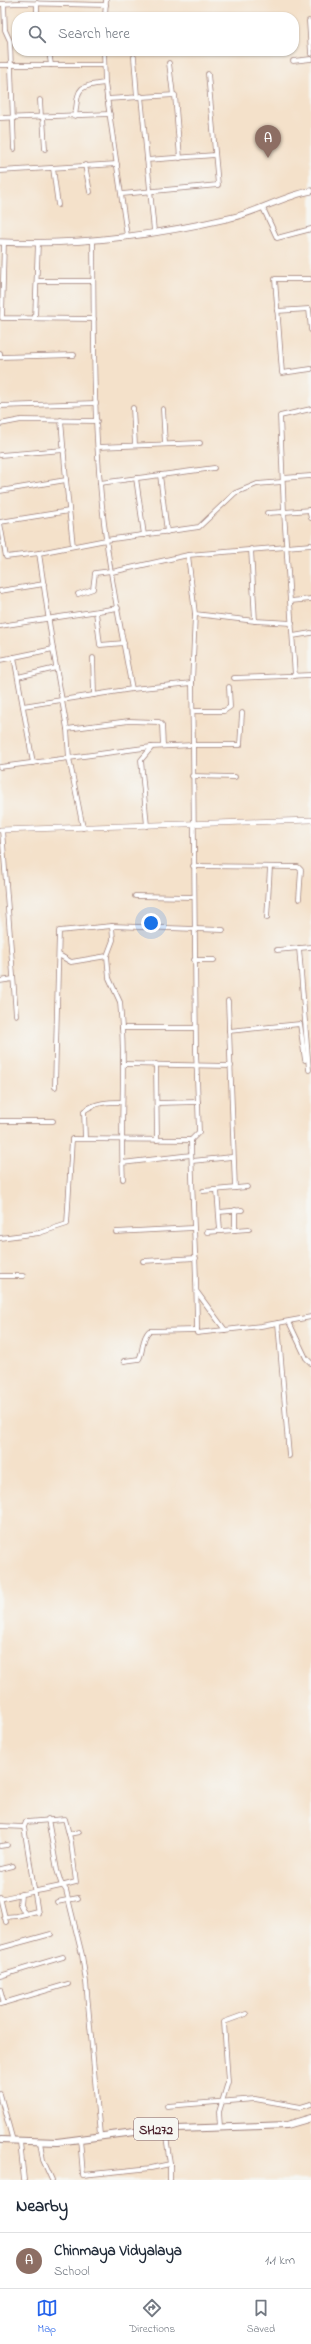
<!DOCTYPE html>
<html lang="en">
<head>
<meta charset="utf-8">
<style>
  body { margin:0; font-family:"Indie Flower",sans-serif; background:#f2f2f3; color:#1f2937 }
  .you { position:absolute; left:151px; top:923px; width:14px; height:14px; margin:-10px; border:3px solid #fff; border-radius:50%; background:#1a73e8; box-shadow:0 0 0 6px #1a73e833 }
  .badge { display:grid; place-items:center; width:26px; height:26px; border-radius:50%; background:#2563eb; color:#fff; font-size:13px; font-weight:700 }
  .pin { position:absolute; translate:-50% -33px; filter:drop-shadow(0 1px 2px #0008) }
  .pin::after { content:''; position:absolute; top:21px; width:14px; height:12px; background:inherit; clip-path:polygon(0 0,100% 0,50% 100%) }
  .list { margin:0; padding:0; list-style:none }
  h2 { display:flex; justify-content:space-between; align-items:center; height:52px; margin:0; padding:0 16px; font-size:17px }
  h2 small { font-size:13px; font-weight:400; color:#747a83 }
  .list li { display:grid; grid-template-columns:26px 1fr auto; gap:12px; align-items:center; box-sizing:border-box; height:56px; padding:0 16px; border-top:1px solid #e0e1e3 }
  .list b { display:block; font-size:15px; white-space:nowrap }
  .list p { margin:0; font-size:13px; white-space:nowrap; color:#747a83 }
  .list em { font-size:13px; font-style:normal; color:#747a83 }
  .icon { flex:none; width:22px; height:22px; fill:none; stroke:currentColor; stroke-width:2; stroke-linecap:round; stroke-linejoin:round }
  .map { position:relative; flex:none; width:311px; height:2180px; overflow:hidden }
  .search { position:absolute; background:#fff; box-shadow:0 1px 3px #0004; left:12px; right:12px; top:12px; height:44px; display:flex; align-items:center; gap:10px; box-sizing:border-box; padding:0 14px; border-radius:16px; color:#747a83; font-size:15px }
  .sheet { height:108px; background:#fff }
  nav { display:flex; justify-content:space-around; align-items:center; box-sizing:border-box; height:56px; border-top:1px solid #e0e1e3; background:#fff; font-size:11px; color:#747a83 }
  nav a { display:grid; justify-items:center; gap:2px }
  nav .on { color:#2563eb }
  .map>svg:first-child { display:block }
</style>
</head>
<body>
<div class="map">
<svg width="311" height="2180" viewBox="0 0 311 2180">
  <rect width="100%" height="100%" fill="#f6f6f2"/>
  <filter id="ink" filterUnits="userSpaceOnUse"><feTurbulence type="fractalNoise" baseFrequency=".025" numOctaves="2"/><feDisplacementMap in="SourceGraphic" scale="8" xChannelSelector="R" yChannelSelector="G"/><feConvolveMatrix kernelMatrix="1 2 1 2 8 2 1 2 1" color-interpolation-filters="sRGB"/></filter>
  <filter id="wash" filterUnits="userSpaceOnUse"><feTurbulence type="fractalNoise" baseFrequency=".012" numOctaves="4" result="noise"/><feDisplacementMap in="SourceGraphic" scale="16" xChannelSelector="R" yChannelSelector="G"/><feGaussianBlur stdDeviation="0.9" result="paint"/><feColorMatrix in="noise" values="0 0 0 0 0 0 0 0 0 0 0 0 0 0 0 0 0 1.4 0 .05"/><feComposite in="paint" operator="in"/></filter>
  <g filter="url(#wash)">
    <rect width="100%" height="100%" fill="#f4e1ca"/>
  </g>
  <g filter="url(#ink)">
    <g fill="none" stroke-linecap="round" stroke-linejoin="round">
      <defs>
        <g id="minor">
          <path d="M37,3v14"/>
          <path d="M0,4l18,-1 88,2"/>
          <path d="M4,4l1,26 5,11 4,108"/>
          <path d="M105,17l1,-17"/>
          <path d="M309,21l2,33"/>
          <path d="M49,51l2,14"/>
          <path d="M104,51l1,32 22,153"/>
          <path d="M134,57l3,40"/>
          <path d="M293,61l18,-2"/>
          <path d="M169,63l4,32"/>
          <path d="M0,65h103"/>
          <path d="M141,96l13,135"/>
          <path d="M107,99l68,-4 5,63"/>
          <path d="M40,100l1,17"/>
          <path d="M75,116c4,-27 0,-30 30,-33"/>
          <path d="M43,117l2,32"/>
          <path d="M0,118l110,-4"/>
          <path d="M147,160l68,-5"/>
          <path d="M85,165l5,27"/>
          <path d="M53,168l5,37"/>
          <path d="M0,171l117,-7"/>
          <path d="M122,194l96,-9 -10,-111"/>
          <path d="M263,208l14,30 34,-9"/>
          <path d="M4,242l-2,76 92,1"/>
          <path d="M310,279h-35l7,94 29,-4"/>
          <path d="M37,281h56"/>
          <path d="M277,311l32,-2 2,21"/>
          <path d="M35,318l3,-75"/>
          <path d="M0,353v4l74,-2"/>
          <path d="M0,406l96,-3"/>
          <path d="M133,408l2,37"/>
          <path d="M163,409l2,35"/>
          <path d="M311,409l-31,7 4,96 27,-2"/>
          <path d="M0,424l21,-4 76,1"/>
          <path d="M98,447l102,-4"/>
          <path d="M0,455l64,-5"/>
          <path d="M160,475l7,57"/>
          <path d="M136,478l8,57"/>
          <path d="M283,478l28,-2"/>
          <path d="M66,480l7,66"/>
          <path d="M100,483l114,-15"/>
          <path d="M0,491l66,-11 -5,-60"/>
          <path d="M309,510l2,8"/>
          <path d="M267,513l17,-1 11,164"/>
          <path d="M0,522l69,-11"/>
          <path d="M0,523l6,34 33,-4"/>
          <path d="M251,549l4,72"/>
          <path d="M188,555l7,59 60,7 37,2"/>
          <path d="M112,572l76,-17 123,-10"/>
          <path d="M0,591l44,-7"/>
          <path d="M78,594l15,-5 2,-16 16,-2"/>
          <path d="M291,601l20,-2"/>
          <path d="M96,612l4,33 24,-2"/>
          <path d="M0,626l118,-18"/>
          <path d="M293,636l18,-3"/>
          <path d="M53,649l-14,-96 67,-13 93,-13 36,-34 22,-9 25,-2"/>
          <path d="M14,657l19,106"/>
          <path d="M93,658l1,37"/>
          <path d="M0,660l53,-11 14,80"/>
          <path d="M18,677l38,-9"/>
          <path d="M234,678l77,-3"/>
          <path d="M192,683l3,-69"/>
          <path d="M132,689l60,-6 1,62h47l2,-32"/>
          <path d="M23,706l109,-17c-12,-64 -25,-129 -31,-194 -8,-85 -7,-170 -8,-255"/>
          <path d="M193,711h31l6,-4 -1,-20"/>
          <path d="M0,767l69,-9 14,70"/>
          <path d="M192,776l43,1"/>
          <path d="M147,826l-6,-66 11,-13"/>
          <path d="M2,830l14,185"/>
          <path d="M193,866l105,1 3,3 -2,29"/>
          <path d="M135,896l59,1"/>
          <path d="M267,918l3,-51"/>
          <path d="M112,926l1,14 -6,16 2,22 11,24 2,26"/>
          <path d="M299,948l10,122"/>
          <path d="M277,950l34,-3"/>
          <path d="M59,955l12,7 36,-6"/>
          <path d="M194,960h20"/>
          <path d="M0,981l13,-2"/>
          <path d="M228,1001l7,187"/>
          <path d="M229,1031l71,-7 5,36"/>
          <path d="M124,1064l107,2"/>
          <path d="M156,1064l1,76"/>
          <path d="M55,1087l4,-156 53,-5 111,4"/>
          <path d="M157,1103l41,-1"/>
          <path d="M0,1121h53"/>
          <path d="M85,1139l-1,-28c12,-9 24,-9 38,-9"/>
          <path d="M191,1140c1,64 6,128 6,193l64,-7 50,-9"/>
          <path d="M192,1161l40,-4"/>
          <path d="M122,1163l69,-8"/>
          <path d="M123,1179c-3,-51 2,-101 -1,-151h73"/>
          <path d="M217,1190l3,40"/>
          <path d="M203,1191l44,-4"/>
          <path d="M235,1210v20"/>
          <path d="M219,1212l23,-2"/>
          <path d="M116,1232l77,-4"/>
          <path d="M207,1232l42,-3"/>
          <path d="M0,1238l39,-5 28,-9 5,-85 119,1 8,-8 -3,-81 -3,-306 -42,2 -82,11 -2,-29 62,-8 30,1 3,3 1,21"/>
          <path d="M143,1261l53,-3"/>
          <path d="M0,1276h23"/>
          <path d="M197,1292l28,38"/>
          <path d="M289,1322l17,36 5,5"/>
          <path d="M278,1323l11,133"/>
          <path d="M124,1361l15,-2c5,-9 2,-20 10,-28l48,-1"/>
          <path d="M48,1819l9,51 4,13 5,7 16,65 4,27 14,153"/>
          <path d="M0,1826l24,1"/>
          <path d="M69,1834l10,-2"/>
          <path d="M0,1846l7,-1"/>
          <path d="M0,1869l13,-3"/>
          <path d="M21,1894l-1,10 5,10"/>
          <path d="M0,1897l6,25"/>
          <path d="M0,1899c25,-6 51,-10 76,-17l-5,-40 -6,-23 -39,3 -2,5 14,86"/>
          <path d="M57,1902l21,-4"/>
          <path d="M4,1917l13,-1 20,-5"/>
          <path d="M0,1948l51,-14"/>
          <path d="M0,1976l63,-19"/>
          <path d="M0,1989l4,14"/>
          <path d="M0,2004l68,-20"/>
          <path d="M0,2094l13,47"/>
          <path d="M167,2106l88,-7 46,8 10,-3"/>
          <path d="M220,2127l-1,-15 9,-30 -4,-60 22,-8"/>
          <path d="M165,2129l5,35v16"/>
          <path d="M80,2138l3,37 68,-7 19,-4"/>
          <path d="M20,2142l4,38"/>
          <path d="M40,2142l3,18 9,20"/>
        </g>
        <path id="tertiary" d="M0,830l311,-10"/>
        <path id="secondary" d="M0,242c76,4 156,-7 230,-24 28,-6 53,-22 81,-27"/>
        <path id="primary" d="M0,2140l57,2 93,-12 137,-5 24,-7"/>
      </defs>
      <use href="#minor" stroke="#9f807a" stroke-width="5.5"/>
      <use href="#tertiary" stroke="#9f807a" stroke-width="6"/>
      <use href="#secondary" stroke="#9f807a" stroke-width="7"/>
      <use href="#primary" stroke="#9f807a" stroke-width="8"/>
      <use href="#minor" stroke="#fff" stroke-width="4"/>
      <use href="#tertiary" stroke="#fff" stroke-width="5"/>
      <use href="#secondary" stroke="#fff" stroke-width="5.5"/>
      <use href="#primary" stroke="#fff" stroke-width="6"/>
    </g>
  </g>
  <g text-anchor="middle" stroke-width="3" stroke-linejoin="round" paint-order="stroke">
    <rect fill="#f6f6f2" stroke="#7e6067" stroke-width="1" x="134" y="2118" width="44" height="22" rx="3"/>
    <g font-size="13" font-weight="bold" fill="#4a1f2b">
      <text x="156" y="2134">SH272</text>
    </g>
  </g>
</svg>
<div class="you"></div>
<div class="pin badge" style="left:268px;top:158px;background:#8d6e63">A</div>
<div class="search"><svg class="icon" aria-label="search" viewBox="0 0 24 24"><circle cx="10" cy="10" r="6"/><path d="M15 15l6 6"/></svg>Search here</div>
</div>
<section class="sheet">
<h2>Nearby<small></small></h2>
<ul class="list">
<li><span class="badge" style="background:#8d6e63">A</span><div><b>Chinmaya Vidyalaya</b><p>School</p></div><em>1.1 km</em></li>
</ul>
</section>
<nav>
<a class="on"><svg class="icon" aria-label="map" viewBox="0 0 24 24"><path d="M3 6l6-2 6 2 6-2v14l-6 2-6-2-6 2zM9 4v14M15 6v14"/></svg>Map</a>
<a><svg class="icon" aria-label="directions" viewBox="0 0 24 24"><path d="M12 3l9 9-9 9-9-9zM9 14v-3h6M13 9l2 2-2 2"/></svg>Directions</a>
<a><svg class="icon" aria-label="saved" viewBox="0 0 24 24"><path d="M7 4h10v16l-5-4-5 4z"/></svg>Saved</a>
</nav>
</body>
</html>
